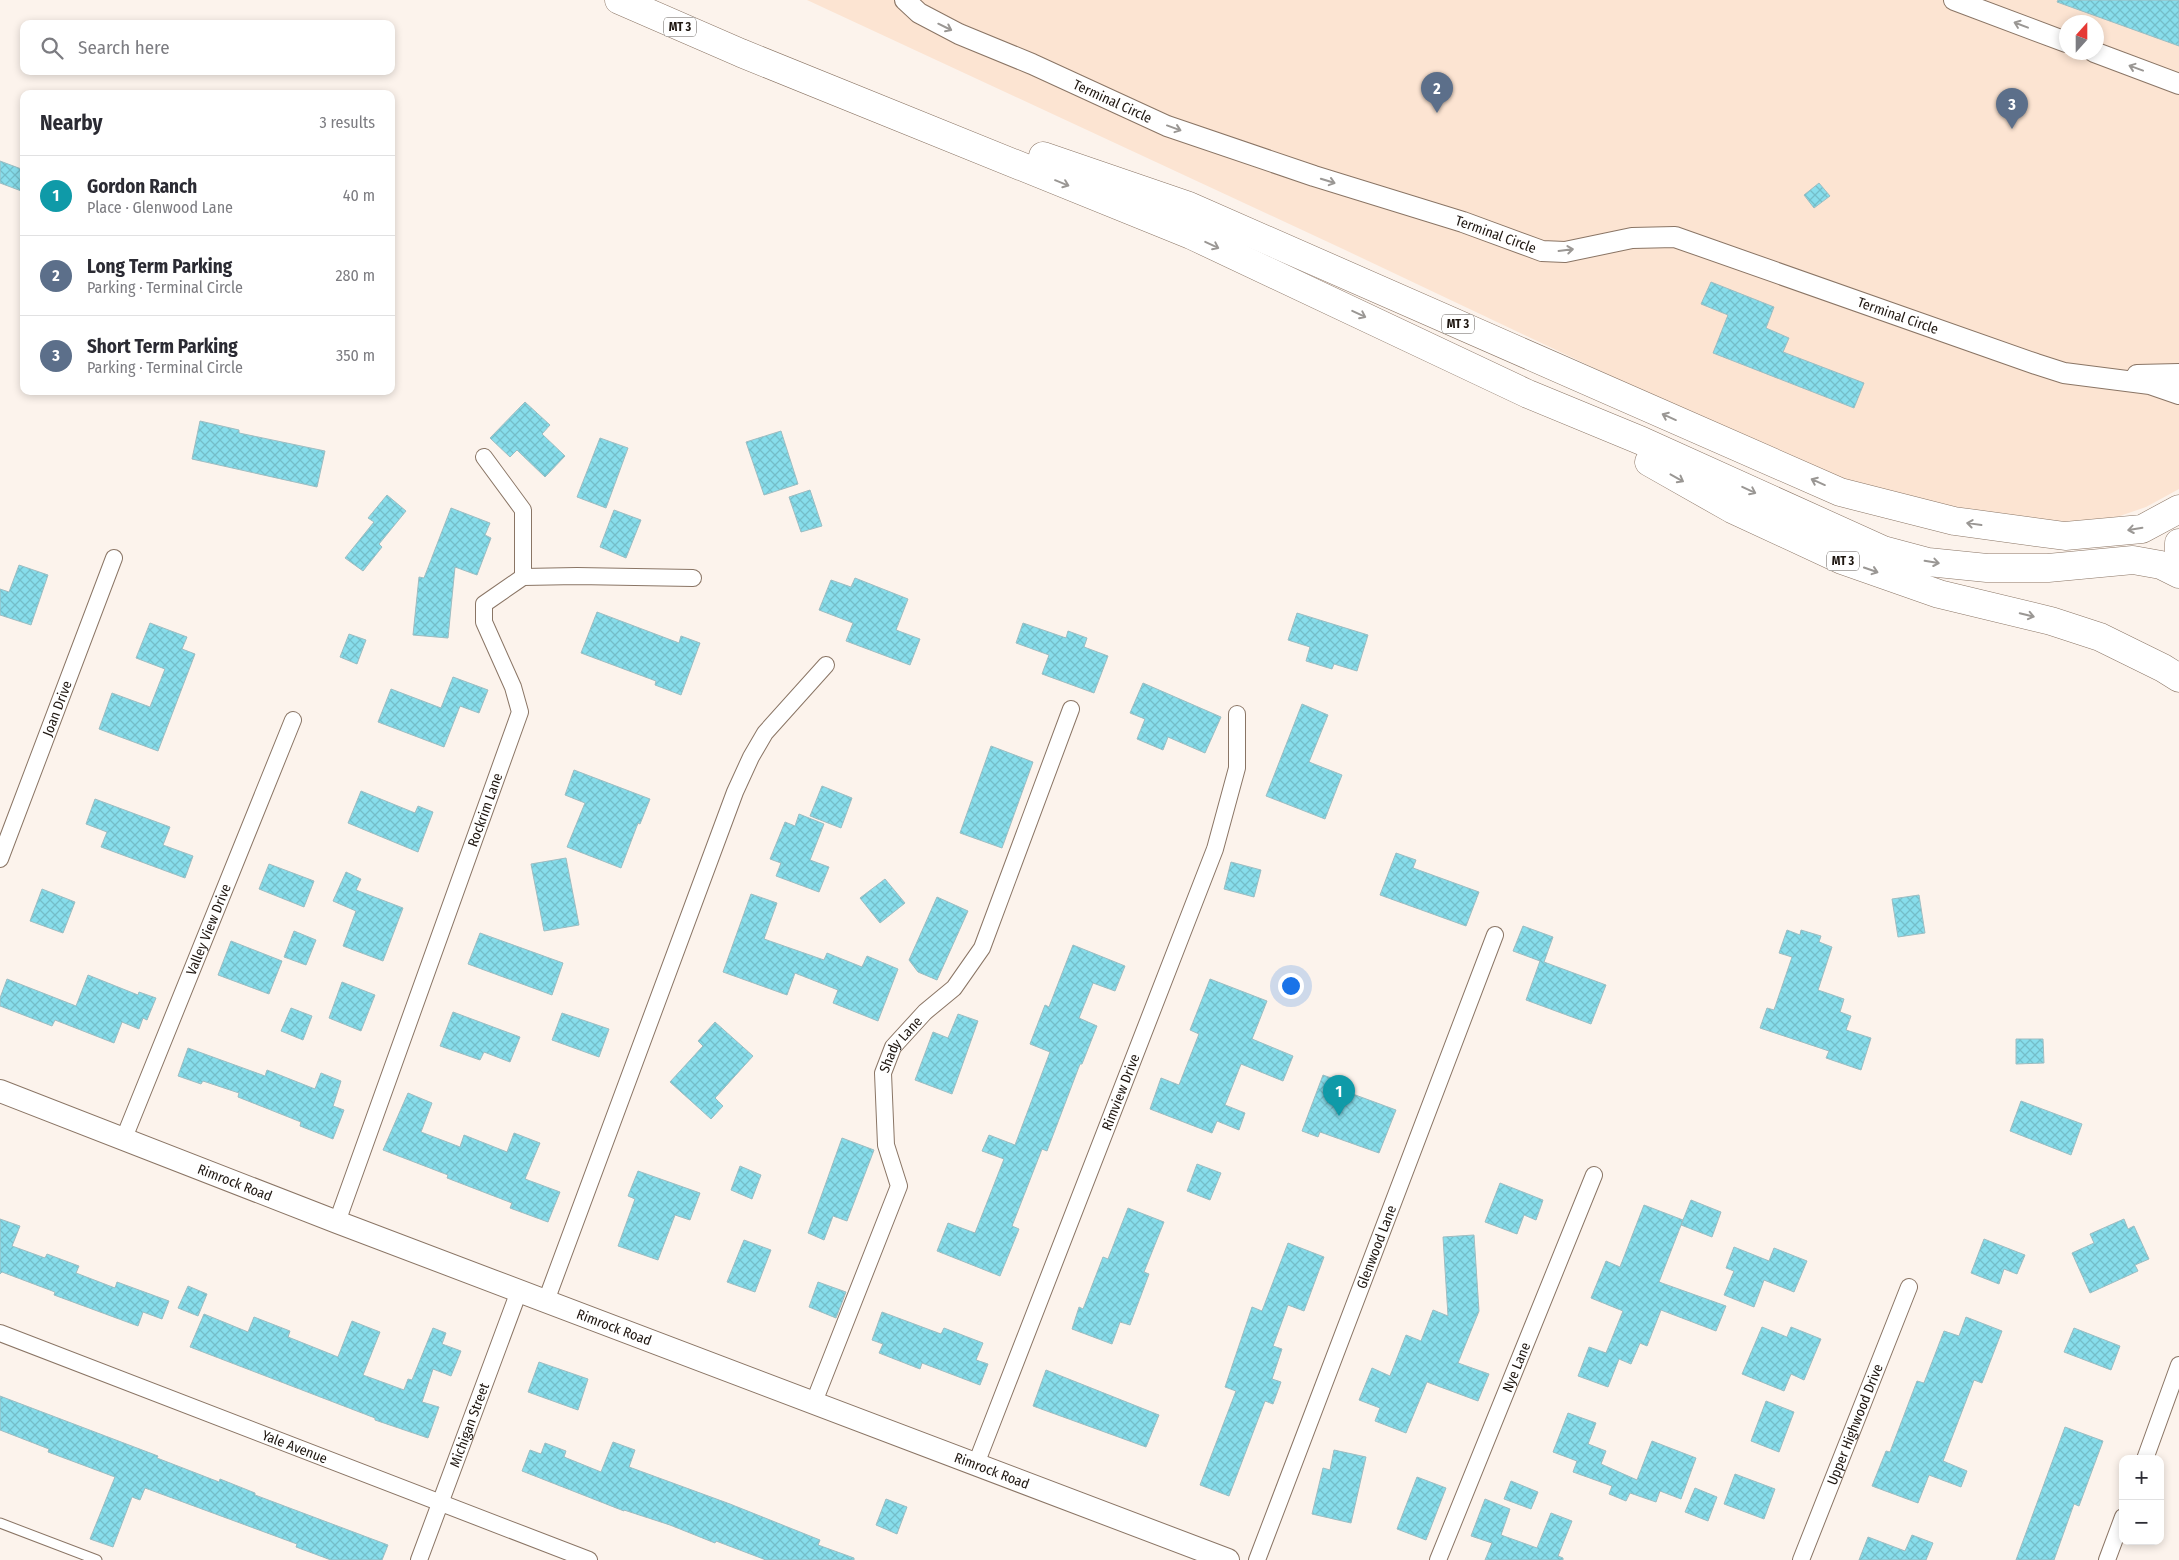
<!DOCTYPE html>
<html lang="en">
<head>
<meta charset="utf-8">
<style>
  body { margin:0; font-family:"Fira Sans Condensed",sans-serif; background:#f7f7f7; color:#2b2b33 }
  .controls { position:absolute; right:15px; bottom:15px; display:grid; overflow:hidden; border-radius:10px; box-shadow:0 2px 8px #0003 }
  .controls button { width:45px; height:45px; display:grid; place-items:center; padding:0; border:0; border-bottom:1px solid #e1e1e2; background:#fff; color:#2b2b33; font:25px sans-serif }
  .compass { position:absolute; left:2059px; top:15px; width:45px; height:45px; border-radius:50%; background:#fff; box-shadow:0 2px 8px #0003; rotate:21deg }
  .you { position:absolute; left:1290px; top:985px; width:18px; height:18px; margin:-12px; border:4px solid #fff; border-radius:50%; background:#1a73e8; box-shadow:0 0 0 8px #1a73e833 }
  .badge { display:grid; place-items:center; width:32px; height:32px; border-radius:50%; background:#13616b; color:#fff; font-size:16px; font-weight:700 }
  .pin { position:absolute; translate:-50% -41px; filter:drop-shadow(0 1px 2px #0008) }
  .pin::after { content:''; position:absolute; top:26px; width:18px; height:15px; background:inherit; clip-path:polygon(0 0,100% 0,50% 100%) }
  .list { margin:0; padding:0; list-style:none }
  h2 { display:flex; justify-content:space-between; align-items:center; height:65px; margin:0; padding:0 20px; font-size:21px }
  h2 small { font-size:16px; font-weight:400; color:#7c7c81 }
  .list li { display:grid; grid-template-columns:32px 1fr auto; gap:15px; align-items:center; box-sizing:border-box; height:80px; padding:0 20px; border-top:1px solid #e1e1e2 }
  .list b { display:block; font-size:19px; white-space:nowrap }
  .list p { margin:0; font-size:16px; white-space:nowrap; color:#7c7c81 }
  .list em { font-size:16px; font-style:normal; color:#7c7c81 }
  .icon { flex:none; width:28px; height:28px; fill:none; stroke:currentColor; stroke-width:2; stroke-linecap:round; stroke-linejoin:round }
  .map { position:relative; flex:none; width:2179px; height:1560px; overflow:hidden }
  .search { position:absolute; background:#fff; box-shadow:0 2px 8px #0003; left:20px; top:20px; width:375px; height:55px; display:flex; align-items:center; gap:12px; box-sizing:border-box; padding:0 18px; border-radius:10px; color:#7c7c81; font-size:19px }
  .panel { position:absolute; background:#fff; box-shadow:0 2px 8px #0003; left:20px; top:90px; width:375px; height:305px; border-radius:10px }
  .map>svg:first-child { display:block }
</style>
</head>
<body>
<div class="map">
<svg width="2179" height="1560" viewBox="0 0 2179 1560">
  <defs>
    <pattern id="building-cross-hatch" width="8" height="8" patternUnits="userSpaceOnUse" patternTransform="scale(1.25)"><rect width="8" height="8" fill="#87ddeb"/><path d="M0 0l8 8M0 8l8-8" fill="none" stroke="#74bdc8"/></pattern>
  </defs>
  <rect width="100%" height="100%" fill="#fcf3ec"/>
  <path fill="#fce4d2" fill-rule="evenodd" d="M807,0h1372v489l-33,18 -29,10 -28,5 -31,2 -92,-11 -122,-34 -96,-38 -405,-192zM2066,22h30v30h-30z"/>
  <g fill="url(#building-cross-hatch)" stroke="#9dbdc2">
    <path d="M2058,0h121v46l-122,-44z"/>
    <path d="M0,161l24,9v22l-24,-9z"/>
    <path d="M1819,183l11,13 -16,12 -10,-13z"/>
    <path d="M1711,282l63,25 -8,21 23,10 -6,14 81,31 -10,25 -141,-55 15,-38 -27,-11z"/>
    <path d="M525,402l25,23 -8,9 23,22 -20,21 -28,-27 -7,7 -20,-19z"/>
    <path d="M200,421l39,9v3l86,18 -8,36 -125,-28z"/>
    <path d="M781,431l17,53 -34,11 -18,-53z"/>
    <path d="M600,438l28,10 -22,60 -29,-11z"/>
    <path d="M810,490l12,36 -21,6 -12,-35z"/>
    <path d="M387,495l19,16 -27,33 3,3 -19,24 -18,-13 29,-36 -6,-4z"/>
    <path d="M451,508l39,15 -5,12 6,3 -14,37 -22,-8 -7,71 -35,-3 6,-58 5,1z"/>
    <path d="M614,510l27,10 -15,38 -26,-11z"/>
    <path d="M19,565l29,10 -17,50 -31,-10v-26l9,3z"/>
    <path d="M855,578l53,21 -12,31 24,9 -10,26 -64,-24 7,-18 -34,-13 12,-30 20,7z"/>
    <path d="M597,612l82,31 2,-7 19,7 -19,52 -26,-10 1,-4 -75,-28z"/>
    <path d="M1297,613l71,22 -11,36 -23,-7 -2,5 -26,-8 4,-14 -22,-7z"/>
    <path d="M150,623l37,14 -5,12 13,5 -37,97 -59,-22 13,-36 38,14 15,-38 -29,-11z"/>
    <path d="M1023,623l43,15 2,-7 19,7 -3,9 24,9 -14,37 -52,-19 7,-19 -33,-12z"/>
    <path d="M349,634l17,6 -9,24 -17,-7z"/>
    <path d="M453,677l35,13 -9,23 -19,-7 -16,41 -66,-25 13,-33 50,19z"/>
    <path d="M1143,683l78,34 -16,36 -37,-16 -5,13 -26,-11 8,-20 -15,-6z"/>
    <path d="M1302,704l26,11 -19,47 33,13 -17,44 -59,-23z"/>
    <path d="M991,746l42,16 -31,86 -42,-15z"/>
    <path d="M574,770l76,29 -10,25 -2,-1 -17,45 -54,-21 18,-44 -20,-8z"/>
    <path d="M822,786l30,12 -11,30 -31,-12z"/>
    <path d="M361,791l54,22 3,-7 15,6 -15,40 -70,-29z"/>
    <path d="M95,799l75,28 -7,18 30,11 -8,22 -84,-31 6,-15 -21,-8z"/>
    <path d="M799,814l25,10 -14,36 19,7 -10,25 -43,-16 5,-13 -11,-4 15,-37 10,4z"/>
    <path d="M1396,853l20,7 -3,8 66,24 -13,34 -86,-31z"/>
    <path d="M566,858l13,67 -35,6 -13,-67z"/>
    <path d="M1231,862l30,8 -7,27 -30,-8z"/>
    <path d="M269,864l45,17 -10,26 -45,-18z"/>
    <path d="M346,872l15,7 -5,11 47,18 -20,53 -40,-15 13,-35 -23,-10z"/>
    <path d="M885,879l20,24 -25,20 -20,-25z"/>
    <path d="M42,889l33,13 -12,31 -33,-12z"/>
    <path d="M751,894l26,9 -13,36 60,21 3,-7 35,14 5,-11 31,13 -20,52 -45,-18 5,-13 -43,-17 -8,22 -64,-23z"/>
    <path d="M1919,895l6,38 -27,4 -6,-38z"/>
    <path d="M937,897l31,14 -31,69 -19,-8 -9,-12z"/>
    <path d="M1523,926l30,11 -9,25 62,23 -15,39 -65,-24 14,-39 -27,-10z"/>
    <path d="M1787,930l13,5 1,-5 20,6 -2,6 13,5 -14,43 26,9 -4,13 11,4 -5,14 25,8 -10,32 -35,-12 3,-7 -69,-23 7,-20 7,2 18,-53 -13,-4z"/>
    <path d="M294,931l22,9 -10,25 -22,-8z"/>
    <path d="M480,933l83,30 -11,32 -84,-31z"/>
    <path d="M231,941l51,20 -13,33 -51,-19z"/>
    <path d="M1073,945l52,21 -10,25 -22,-8 -14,35 18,8 -15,38h-2l-33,87 -5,-2 -30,77 7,3 -19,47 -63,-25 11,-28 27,10 29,-74 -22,-8 7,-16 26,10 35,-93 -20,-8 15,-39 4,2z"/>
    <path d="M88,975l50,20 1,-3 17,6 -9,22 -4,-2 -4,11 -17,-7 -8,21 -59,-23 -3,6 -52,-20v-8l7,-19 69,27z"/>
    <path d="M1210,979l57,22 -15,38 41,17 -10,25 -42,-17 -16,41 20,8 -6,17 -22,-9 -5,12 -62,-24 11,-31 18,7 20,-51 -9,-4z"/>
    <path d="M342,982l33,13 -14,36 -32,-13z"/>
    <path d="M291,1008l21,8 -9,24 -22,-9z"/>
    <path d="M453,1012l67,25 -10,25 -26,-10 -4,8 -40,-14z"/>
    <path d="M562,1013l47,16 -10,28 -47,-17z"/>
    <path d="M958,1014l20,7 -26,73 -37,-14 18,-48 15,6z"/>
    <path d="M715,1022l38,34 -38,42 8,8 -12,13 -41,-37 33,-36 -5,-5z"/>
    <path d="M2016,1039h27l1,24 -28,1z"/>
    <path d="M188,1048l77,28 2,-6 48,19 6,-16 20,8 -8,25 11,4 -11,29 -33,-13 1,-4 -63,-25 1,-4 -36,-12 -2,3 -23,-8z"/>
    <path d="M1323,1075l30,11 -3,7 46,17 -17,43 -59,-21 -2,5 -16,-6z"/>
    <path d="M408,1093l24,10 -11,29 39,15 4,-12 43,17 7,-19 26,10 -15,36 35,13 -12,30 -38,-14 2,-5 -65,-25 1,-3 -65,-25z"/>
    <path d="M2021,1101l61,23 -11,31 -61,-24z"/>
    <path d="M842,1138l32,12 -27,71 -14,-5 -9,24 -16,-7z"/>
    <path d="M1197,1164l24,9 -11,27 -23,-9z"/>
    <path d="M740,1166l21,9 -9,24 -21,-9z"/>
    <path d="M638,1171l62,22 -10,27 -15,-5 -17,45 -40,-14 17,-47 -7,-3z"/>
    <path d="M1500,1183l43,17 -7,20 -12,-5 -7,19 -32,-12z"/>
    <path d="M1691,1200l30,12 -9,25 -31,-12z"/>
    <path d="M1644,1205l39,15 -24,62 67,24 -10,25 -55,-21 -14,36 -7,-3 -9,21 -12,-5 -11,28 -30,-11 11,-29 17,6 17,-42 -32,-13 15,-37 14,6z"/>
    <path d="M1128,1208l36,14 -20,50 5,2 -19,51 -10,-3 -8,22 -40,-15 7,-22 4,2 20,-52 5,2z"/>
    <path d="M0,1219l20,7 -8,20 33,12 2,-4 32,12 -3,7 39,15 2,-6 52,19 -7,18 -19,-7 -5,14 -84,-31 1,-3 -53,-20 -2,2z"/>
    <path d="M2124,1219l4,10 6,-3 15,33 -14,6 3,6 -48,22 -18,-40 22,-10 -4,-9z"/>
    <path d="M1474,1235l5,76 -21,52 31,11 -11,27 -51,-19 -21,51 -31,-12 5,-13 -21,-8 13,-32 18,8 16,-41 15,6 12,-31 15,6 -5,-79z"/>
    <path d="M1984,1239l41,16 -8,19 -13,-5 -5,15 -28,-11z"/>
    <path d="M744,1240l27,10 -16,42 -28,-10z"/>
    <path d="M1288,1243l36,14 -20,54 -16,-6 -15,41 9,3 -10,30 9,3 -8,22 -8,-3 -36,95 -29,-11 36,-94 -11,-4 27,-80 10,4z"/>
    <path d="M1734,1247l35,14 5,-13 33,13 -13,31 -30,-12 -10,27 -30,-12 10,-24 -8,-3z"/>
    <path d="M818,1282l28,10 -10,26 -27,-11z"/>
    <path d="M188,1286l19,8 -9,22 -20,-8z"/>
    <path d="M882,1312l59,22 3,-6 39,15 -7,17 12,4 -8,21 -58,-22 -2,6 -41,-16 4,-9 -11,-4z"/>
    <path d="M204,1314l44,18 6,-15 36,14 -2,6 50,20 14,-36 28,11 -17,43 41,15 4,-11 4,1 21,-52 13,5 -4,11 19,7 -10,25 -18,-7 -11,33 17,5 -11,31 -53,-18v-2l-185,-71z"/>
    <path d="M1966,1317l36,14 -20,52 -8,-3 -31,81 24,10 -6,16 -32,-12 -11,28 -46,-17 14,-35 4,1 27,-71 7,2 20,-52 15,5z"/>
    <path d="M1762,1327l25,10 4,-10 30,12 -17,41 -13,-6 -7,17 -42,-17z"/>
    <path d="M2074,1328l46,18 -9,24 -47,-18z"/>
    <path d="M539,1362l49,17 -10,31 -50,-18z"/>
    <path d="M1046,1370l113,45 -13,32 -113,-41z"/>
    <path d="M0,1396l158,60 -1,2 62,24 1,-3 35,14v2l133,50 -6,15h-51l-35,-13 1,-3 -152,-56 -5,12 -8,-3 -19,50 -23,-8 25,-62 -67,-25 1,-3 -49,-19z"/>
    <path d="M1766,1401l28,11 -15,40 -28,-11z"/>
    <path d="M1568,1413l28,10 -8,21 18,7 -5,13 36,16 15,-39 44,17 -15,41 -21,-8 -4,11 -26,-9 -4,8 -17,-7 3,-8 -39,-14 4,-11 -24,-9z"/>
    <path d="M2065,1427l38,14 -24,65 -5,-2 -20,56h-38z"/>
    <path d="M613,1442l22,8 -6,17 101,37 90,36 -2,5 36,13v2h-88l-50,-19 -1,2 -45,-18 -46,-15v1l-102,-40 8,-21 11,4 4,-11 21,8 -2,6 37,15z"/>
    <path d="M1334,1450l32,7 -15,66 -39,-9 11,-46 7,2z"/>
    <path d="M1735,1474l40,15 -11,30 -40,-15z"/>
    <path d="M1417,1477l29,11 -20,52 -29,-11z"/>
    <path d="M1511,1481l27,11 -7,17 -27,-10z"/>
    <path d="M1695,1488l22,9 -9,24 -23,-9z"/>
    <path d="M886,1499l21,8 -10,27 -21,-9z"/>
    <path d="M1485,1499l25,10 -9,26 36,13 14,-35 21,8 -14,35 5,2v2h-78l7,-17 -21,-7z"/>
    <path d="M1912,1535l21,8 -7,17h-67l9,-23 37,14z"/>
  </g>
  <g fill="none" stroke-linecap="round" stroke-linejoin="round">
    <defs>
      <path id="service" d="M0,1523l97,37"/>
      <g id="minor">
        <path d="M484,457l39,53v67"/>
        <path id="s1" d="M0,859l114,-301"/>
        <path id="s2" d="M124,1138l169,-418"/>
        <path id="s3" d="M337,1222l183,-510 -7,-25 -29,-65v-18l39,-27 54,-1 116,2"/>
        <path d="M546,1301l189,-509 16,-35 14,-24 61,-68"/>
        <path id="s4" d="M0,1333l589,227"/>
        <path id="s5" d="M814,1402l85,-216 -13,-41 -3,-72 10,-26 32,-35 29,-24 28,-40 89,-239"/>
        <path d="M2145,1459l34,-94"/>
        <path id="s6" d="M976,1464l239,-615 22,-81v-54"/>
        <path id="s7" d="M419,1560l100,-269"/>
        <path id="s8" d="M1257,1560l238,-625"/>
        <path id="s9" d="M1438,1560l156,-385"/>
        <path id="s10" d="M1801,1560l108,-273"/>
        <path d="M2107,1560l16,-43"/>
      </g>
      <g id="tertiary">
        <path id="s11" d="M905,0l14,13 40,21 73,30 135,62 147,50 149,46 79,29 23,1 67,-14 43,-1 361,127 28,9 86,11 29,10"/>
        <path d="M1954,0l112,42"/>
        <path d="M2094,52l85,32"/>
        <path d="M2137,375l42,-1"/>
      </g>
      <g id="secondary">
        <path id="s12" d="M0,1091l337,131 891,338"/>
      </g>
      <g id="trunk">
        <path d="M619,0l122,53 450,182 337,159 114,47 241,109 45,12 59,6h61l85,-8 28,5 18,9"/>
        <path d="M1043,156l146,50 651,286 114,29 111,15 77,-7 37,-20"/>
        <path d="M1649,462l83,47 110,51 97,34 112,27 49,16 63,31 16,10"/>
        <path d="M2179,543v11"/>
      </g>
    </defs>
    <use href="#service" stroke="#8a7565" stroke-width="11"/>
    <use href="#minor" stroke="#8a7565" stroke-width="18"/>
    <use href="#tertiary" stroke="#8a7565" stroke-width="22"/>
    <use href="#secondary" stroke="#8a7565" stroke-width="24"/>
    <use href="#trunk" stroke="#8a7565" stroke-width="29"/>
    <use href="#service" stroke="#fff" stroke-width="9"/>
    <use href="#minor" stroke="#fff" stroke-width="16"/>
    <use href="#tertiary" stroke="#fff" stroke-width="20"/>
    <use href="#secondary" stroke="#fff" stroke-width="22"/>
    <use href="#trunk" stroke="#fff" stroke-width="28"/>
  </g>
  <defs><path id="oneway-shaft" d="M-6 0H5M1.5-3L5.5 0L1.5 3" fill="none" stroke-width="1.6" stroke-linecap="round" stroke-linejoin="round" transform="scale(1.25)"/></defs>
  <g stroke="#9a9794">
    <use href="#oneway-shaft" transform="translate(2021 25) rotate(-159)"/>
    <use href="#oneway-shaft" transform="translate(945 27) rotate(26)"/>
    <use href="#oneway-shaft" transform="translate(2136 68) rotate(-160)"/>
    <use href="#oneway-shaft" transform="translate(1174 128) rotate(20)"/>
    <use href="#oneway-shaft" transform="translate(1328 181) rotate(17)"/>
    <use href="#oneway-shaft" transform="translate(1062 183) rotate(22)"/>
    <use href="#oneway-shaft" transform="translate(1212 245) rotate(25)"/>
    <use href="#oneway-shaft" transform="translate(1566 250) rotate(-7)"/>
    <use href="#oneway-shaft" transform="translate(1359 314) rotate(25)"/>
    <use href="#oneway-shaft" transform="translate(1669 417) rotate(-156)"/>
    <use href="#oneway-shaft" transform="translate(1677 478) rotate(29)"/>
    <use href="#oneway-shaft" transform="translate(1818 482) rotate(-156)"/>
    <use href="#oneway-shaft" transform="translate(1749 490) rotate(25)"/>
    <use href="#oneway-shaft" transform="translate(1974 524) rotate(-172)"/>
    <use href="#oneway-shaft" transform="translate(2135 529) rotate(171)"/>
    <use href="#oneway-shaft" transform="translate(1932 562) rotate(9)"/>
    <use href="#oneway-shaft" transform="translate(1871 570) rotate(19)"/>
    <use href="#oneway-shaft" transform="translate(2027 615) rotate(14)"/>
  </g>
  <g text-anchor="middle" stroke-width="4" stroke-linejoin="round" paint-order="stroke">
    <g fill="#fff" stroke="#625d58" stroke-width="1">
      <rect x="664" y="17.5" width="32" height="19" rx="4"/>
      <rect x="1442" y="314.5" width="32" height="19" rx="4"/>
      <rect x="1827" y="551.5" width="32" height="19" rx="4"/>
    </g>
    <g font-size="12" font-weight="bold" fill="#1f1711">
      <text x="680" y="31">MT 3</text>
      <text x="1458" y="328">MT 3</text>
      <text x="1843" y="565">MT 3</text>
    </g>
    <g font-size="14" fill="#1f1711" stroke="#fff">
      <text dy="5" stroke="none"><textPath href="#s11" startOffset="232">Terminal Circle</textPath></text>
      <text dy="5" stroke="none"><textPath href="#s11" startOffset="638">Terminal Circle</textPath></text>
      <text dy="5" stroke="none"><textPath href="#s11" startOffset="1058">Terminal Circle</textPath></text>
      <text dy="5" stroke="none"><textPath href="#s1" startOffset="161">Joan Drive</textPath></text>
      <text dy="5" stroke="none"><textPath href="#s3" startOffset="438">Rockrim Lane</textPath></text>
      <text dy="5" stroke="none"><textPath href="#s2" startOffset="225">Valley View Drive</textPath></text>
      <text dy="5" stroke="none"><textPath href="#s5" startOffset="381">Shady Lane</textPath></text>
      <text dy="5" stroke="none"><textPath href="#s6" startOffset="399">Rimview Drive</textPath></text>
      <text dy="5" stroke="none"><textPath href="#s12" startOffset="252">Rimrock Road</textPath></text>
      <text dy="5" stroke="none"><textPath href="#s8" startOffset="335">Glenwood Lane</textPath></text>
      <text dy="5" stroke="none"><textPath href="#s12" startOffset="658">Rimrock Road</textPath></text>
      <text dy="5" stroke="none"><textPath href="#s9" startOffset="208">Nye Lane</textPath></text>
      <text dy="5" stroke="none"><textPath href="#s10" startOffset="146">Upper Highwood Drive</textPath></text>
      <text dy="5" stroke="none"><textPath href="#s7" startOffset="144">Michigan Street</textPath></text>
      <text dy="5" stroke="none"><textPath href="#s4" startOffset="316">Yale Avenue</textPath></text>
      <text dy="5" stroke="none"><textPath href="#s12" startOffset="1062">Rimrock Road</textPath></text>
    </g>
  </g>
</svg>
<div class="controls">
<button>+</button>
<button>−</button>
</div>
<svg class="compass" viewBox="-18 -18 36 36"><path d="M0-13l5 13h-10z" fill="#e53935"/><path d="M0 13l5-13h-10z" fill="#7c7c81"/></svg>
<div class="you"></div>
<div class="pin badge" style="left:1339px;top:1116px;background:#0f9aa8">1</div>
<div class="pin badge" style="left:1437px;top:113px;background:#5c6f8a">2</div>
<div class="pin badge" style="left:2012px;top:129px;background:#5c6f8a">3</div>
<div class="search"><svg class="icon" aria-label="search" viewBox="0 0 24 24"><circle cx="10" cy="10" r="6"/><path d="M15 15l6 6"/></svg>Search here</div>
<section class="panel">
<h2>Nearby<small>3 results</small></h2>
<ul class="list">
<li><span class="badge" style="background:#0f9aa8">1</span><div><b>Gordon Ranch</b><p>Place · Glenwood Lane</p></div><em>40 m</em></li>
<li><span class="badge" style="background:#5c6f8a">2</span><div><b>Long Term Parking</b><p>Parking · Terminal Circle</p></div><em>280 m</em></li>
<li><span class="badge" style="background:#5c6f8a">3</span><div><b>Short Term Parking</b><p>Parking · Terminal Circle</p></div><em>350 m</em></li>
</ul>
</section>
</div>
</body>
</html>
